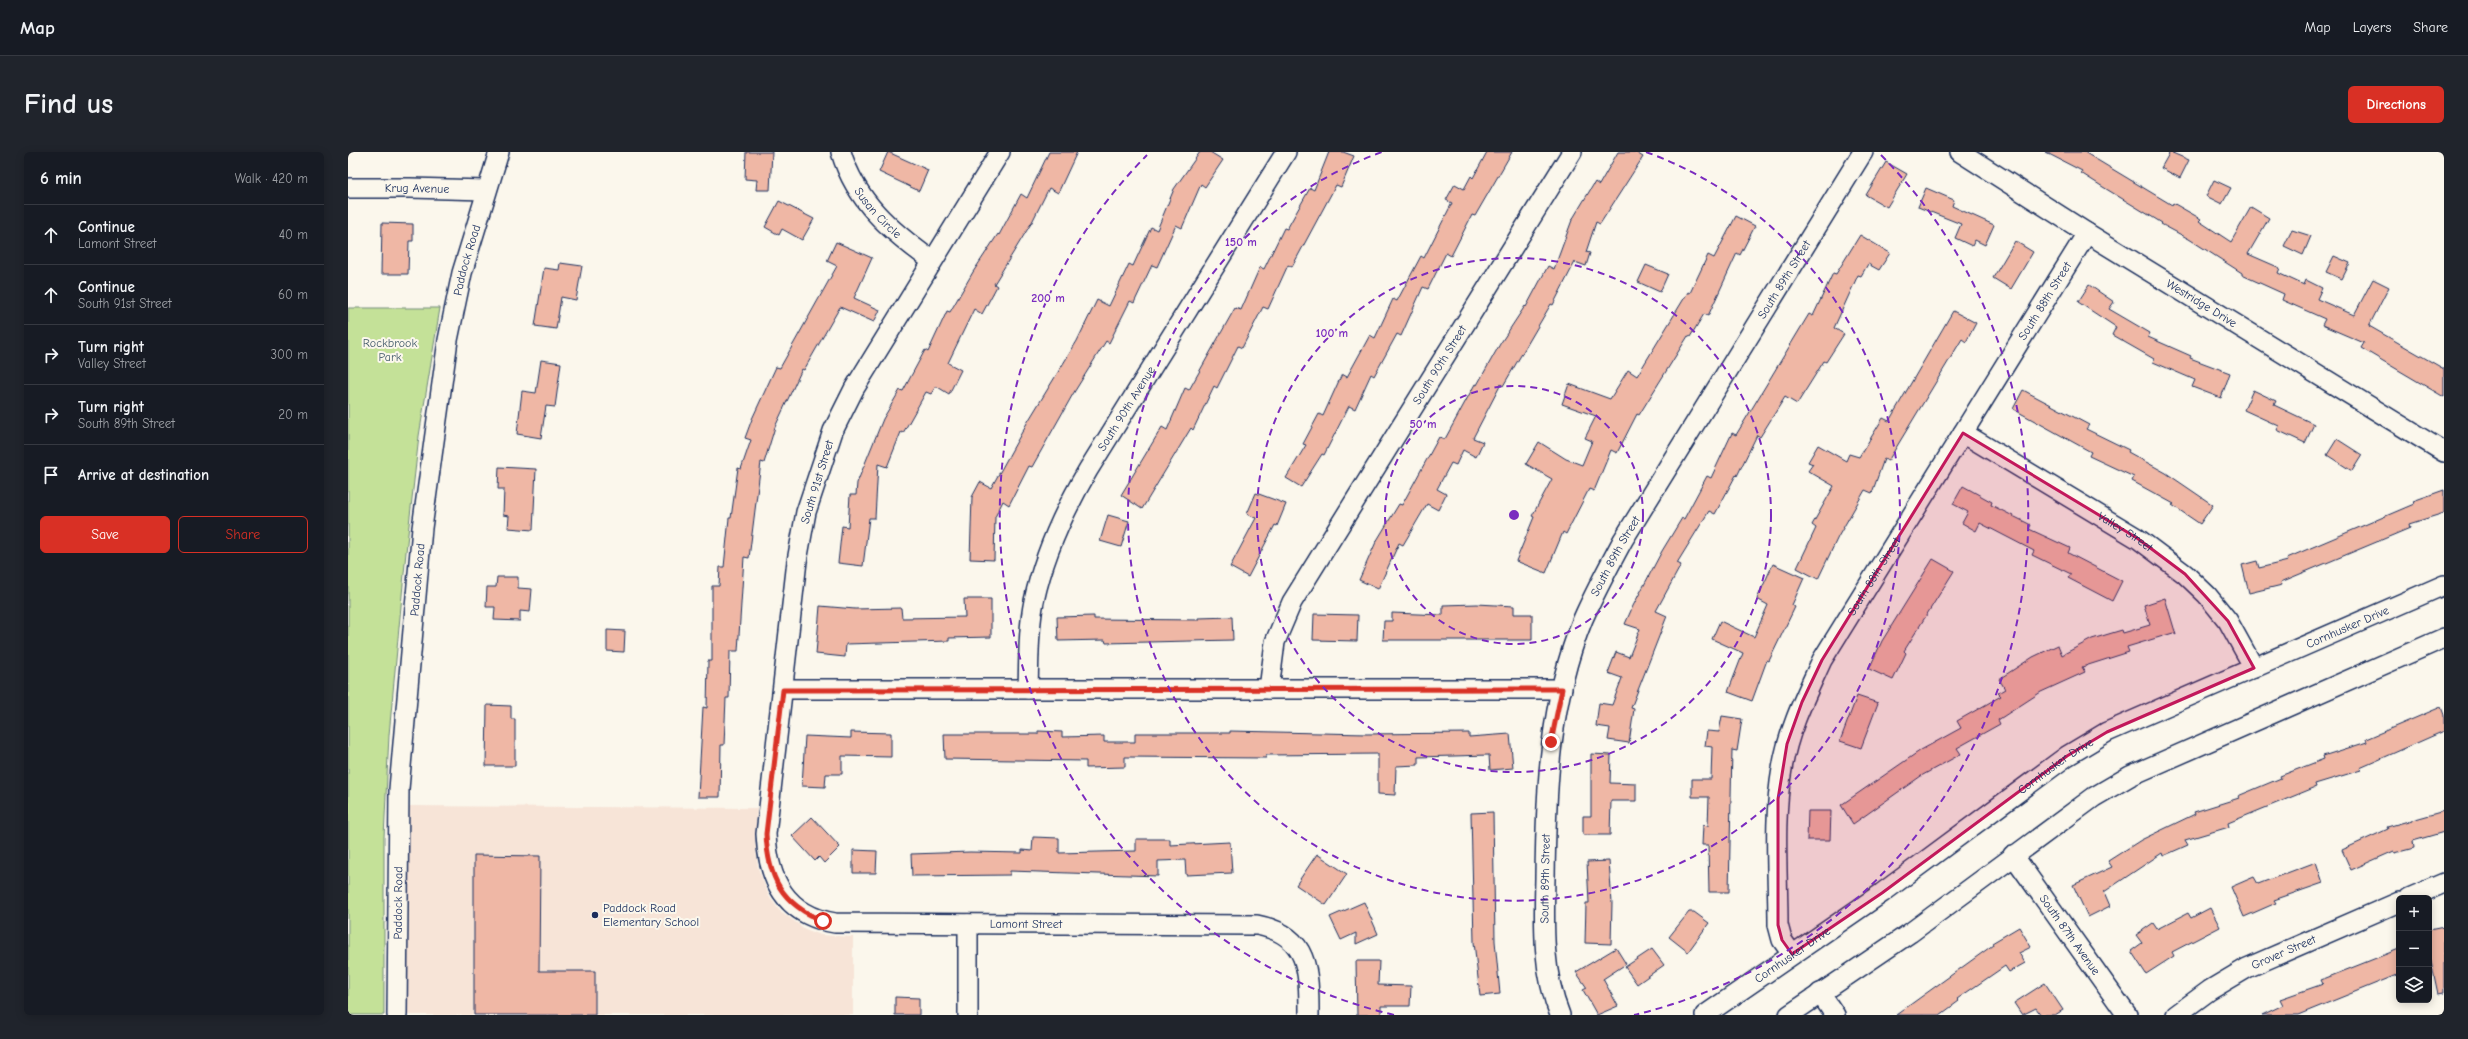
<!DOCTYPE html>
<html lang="en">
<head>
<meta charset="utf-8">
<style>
  body { margin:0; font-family:"Comic Neue",sans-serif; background:#20242c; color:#f1f3f6 }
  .controls { position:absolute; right:12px; bottom:12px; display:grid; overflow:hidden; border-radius:6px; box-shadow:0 2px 10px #0003 }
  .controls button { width:36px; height:36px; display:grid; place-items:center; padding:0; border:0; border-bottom:1px solid #363941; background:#171b24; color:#f1f3f6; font:20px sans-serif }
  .stop { position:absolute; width:12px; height:12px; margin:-9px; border:3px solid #d93025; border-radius:50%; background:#fff }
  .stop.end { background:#d93025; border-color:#fff; box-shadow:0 1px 4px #0008 }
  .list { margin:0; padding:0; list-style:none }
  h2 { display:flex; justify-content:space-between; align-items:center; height:52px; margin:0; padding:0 16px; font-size:17px }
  h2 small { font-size:13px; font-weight:400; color:#9ea1a6 }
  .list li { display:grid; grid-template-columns:26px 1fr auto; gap:12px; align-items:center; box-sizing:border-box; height:60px; padding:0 16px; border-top:1px solid #363941 }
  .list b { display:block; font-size:15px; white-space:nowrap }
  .list p { margin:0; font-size:13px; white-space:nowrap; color:#9ea1a6 }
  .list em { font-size:13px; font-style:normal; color:#9ea1a6 }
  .actions { display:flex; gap:8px; padding:12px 16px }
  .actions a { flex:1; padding:9px 0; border:1px solid #d93025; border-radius:6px; text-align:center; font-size:14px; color:#d93025 }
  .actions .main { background:#d93025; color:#fff }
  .icon { flex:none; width:22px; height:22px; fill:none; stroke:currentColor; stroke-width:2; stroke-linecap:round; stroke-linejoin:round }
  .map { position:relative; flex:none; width:2096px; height:863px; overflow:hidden; border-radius:6px }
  header { display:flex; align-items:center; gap:24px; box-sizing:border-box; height:56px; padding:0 20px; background:#171b24; border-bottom:1px solid #363941 }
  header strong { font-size:19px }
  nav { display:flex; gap:22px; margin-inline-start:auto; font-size:14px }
  .intro { display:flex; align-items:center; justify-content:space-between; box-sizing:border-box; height:96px; padding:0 24px }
  h1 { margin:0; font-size:28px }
  .button { padding:10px 18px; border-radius:6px; background:#d93025; color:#fff; font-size:14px; font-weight:700 }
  main { display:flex; gap:24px; padding:0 24px }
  aside { flex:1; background:#171b24; border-radius:6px; box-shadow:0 2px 10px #0003 }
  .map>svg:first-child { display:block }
</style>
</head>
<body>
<header>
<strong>Map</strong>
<nav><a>Map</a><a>Layers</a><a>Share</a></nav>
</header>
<div class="intro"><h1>Find us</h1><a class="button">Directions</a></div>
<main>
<aside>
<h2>6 min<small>Walk · 420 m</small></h2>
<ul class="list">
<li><svg class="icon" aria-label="ahead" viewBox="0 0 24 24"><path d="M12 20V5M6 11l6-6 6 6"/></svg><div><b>Continue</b><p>Lamont Street</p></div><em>40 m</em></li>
<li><svg class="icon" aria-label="ahead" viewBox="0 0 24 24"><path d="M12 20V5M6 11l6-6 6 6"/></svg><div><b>Continue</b><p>South 91st Street</p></div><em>60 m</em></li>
<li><svg class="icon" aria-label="right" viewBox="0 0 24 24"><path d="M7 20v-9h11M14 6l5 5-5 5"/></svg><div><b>Turn right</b><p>Valley Street</p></div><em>300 m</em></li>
<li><svg class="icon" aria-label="right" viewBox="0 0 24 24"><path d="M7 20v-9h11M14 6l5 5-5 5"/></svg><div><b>Turn right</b><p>South 89th Street</p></div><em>20 m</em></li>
<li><svg class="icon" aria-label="arrive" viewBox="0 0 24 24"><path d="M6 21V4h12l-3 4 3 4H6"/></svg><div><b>Arrive at destination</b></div></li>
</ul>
<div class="actions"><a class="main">Save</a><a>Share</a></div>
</aside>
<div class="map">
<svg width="2096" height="863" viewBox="0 0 2096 863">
  <rect width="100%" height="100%" fill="#fbf7ec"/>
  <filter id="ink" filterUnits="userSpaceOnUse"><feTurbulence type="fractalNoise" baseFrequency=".025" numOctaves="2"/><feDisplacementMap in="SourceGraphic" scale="8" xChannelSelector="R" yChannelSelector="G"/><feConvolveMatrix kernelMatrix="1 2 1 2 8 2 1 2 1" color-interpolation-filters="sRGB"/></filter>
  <g filter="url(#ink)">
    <path fill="#f7e4d7" d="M57,654l352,2 -2,32 3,28 11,28 10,14 26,19 16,6 32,2v78h-448z"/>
    <path fill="#c4e198" stroke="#70887b" d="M0,156h92l-21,128 -13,116 -17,183 -5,102v178h-36z"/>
    <g fill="#efb7a5" stroke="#1b2f5e">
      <path d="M398,0h26l-2,38h-14l1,-10 -12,-1z"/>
      <path d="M540,0l40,18 -9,21 -40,-19z"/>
      <path d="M701,0h28l-19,41 -9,-5 -17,34 -38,62 3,2 -15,28 -8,-5 -26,54 13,7 -12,24 -13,-8 -5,8 -5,-2 -23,41 -2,-1 -14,35 -9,-3 -3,54h-6l-6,48 -25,-3 4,-37 6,1 2,-32h6l1,-12 26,-64 17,-29 3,1 22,-41 3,2 19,-41 3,1 23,-40 25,-38 1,1 22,-41 6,4z"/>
      <path d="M852,0h10l13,8 -18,27 -4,-3 -19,44 -6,-3 -19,42 -5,-2 -18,38 -4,-2 -21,42 -3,-2 -33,53 -41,73 -3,-1 -20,39 -6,-4 -8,16 -1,43 -24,-1 2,-62 8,-15 11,6 36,-65 50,-82 20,-41 12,6 20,-42 4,2 18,-39 6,3 17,-41z"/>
      <path d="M981,0h14l11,4 -13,31 -5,-2 -44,82 -4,-2 -20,44 -5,-2 -21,41 -4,-2 -21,42 -3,-2 -21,44 -2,-2 -49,81 -21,-14 41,-68 5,3 18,-42 4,2 46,-82 6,2 19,-43 4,2 20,-41 3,1 23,-41 4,2z"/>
      <path d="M1139,0h25l-37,64 -3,-1 -21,41 -5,-3 -18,36 -5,-2 -22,49 -4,-2 -23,42 -3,-2 -16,35 -6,-3 -25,49 -2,-1 -21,33 -15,-9 20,-33 -3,-1 16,-30 4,2 19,-42 5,3 23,-42 5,3 18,-39 4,2 24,-45 3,2 28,-55 -6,-3 9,-16 9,5 7,-13 2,2z"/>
      <path d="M1270,0h17l8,5 -43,67 -4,-2 -10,30 4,1 -4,13 -11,-4 -22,43 -2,-1 -48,82 -2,-2 -28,54 10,4 -7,15 -13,-7 -7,15 -5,-2 -14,26 9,5 -8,16 -11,-6 -24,41 -4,-2 -21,46 -19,-9 17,-38 23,-38 3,1 37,-68 6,2 30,-55 2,1 23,-41 25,-38 1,1 22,-41 6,3 18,-49 23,-38 4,3z"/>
      <path d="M1697,0h39l88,53 1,-2 28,16 -2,2 32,21 20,-35 18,11 -21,36 32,14 -2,5 26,12 2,-5 16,8 -5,11 37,16 19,-36 16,8 -20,39 75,43v28l-83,-49 3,-5 -42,-18 3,-6 -43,-19 2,-6 -42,-19v-2l-53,-34 -28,-15 1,-1 -59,-36 -22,-14 1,-2z"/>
      <path d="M1822,0l19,8 -9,18 -19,-10z"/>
      <path d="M1538,10l21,12 -20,33 -21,-12z"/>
      <path d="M1866,28l17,8 -9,16 -16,-8z"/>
      <path d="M1578,36l28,12 -2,6 42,19 -9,20 -10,-5 -3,6 -17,-8 6,-14 -43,-17z"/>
      <path d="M431,49l35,18 -12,21 -20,-11 -3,6 -14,-8z"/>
      <path d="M1388,64l19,10 -15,29 -3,-2 -29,63 -4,-2 -14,23 -2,-1 -49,79 -2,-1 -20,39 -6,-3 -17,41 -5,-2 -23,45 -3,-2 -17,41 -30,-12 18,-44 -2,-1 20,-37 -26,-15 13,-22 27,17 16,6 10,-24 -7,-3 11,-22 -34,-12 7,-20 41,15 18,-29 9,6 51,-84 2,1 18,-38 6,3z"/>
      <path d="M34,71l31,1v17h-4l-1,33h-27z"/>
      <path d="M1944,78l19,6 -8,19 -19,-9z"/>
      <path d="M1512,83l30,18 -11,17 -11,-6 -7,12 -3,-1 -24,53 10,6 -18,28 -2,-1 -27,43 -12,-7 -25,40 -3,-2 -20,41 -1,-1 -21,39 -6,-3 -32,52 4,2 -25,46 11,5 -36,92 3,1 -5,34 -21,-3 2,-12 -14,-2 3,-23 13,2 10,-27 -14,-5 8,-21 13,5 11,-28 -15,-5 8,-18 29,-55 20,-33 2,1 23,-43 4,2 21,-45 4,2 73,-121 4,2 20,-43 3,1z"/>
      <path d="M1667,89l18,11 -22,37 -18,-11z"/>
      <path d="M488,90l36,16 -18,40 26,12 -6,12 -34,-15 -36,63 -2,-1 -27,58 -11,36 -3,-1 -12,96 -5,-1 -6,94h-8l-1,47h-3l-2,47h-3l-1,52h-22l5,-90 4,1 1,-47h4v-75h7l1,-19h4l5,-49h2l7,-50 3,1 10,-29 -6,-2 7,-19 24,-52 4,1 57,-102 -10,-5z"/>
      <path d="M1986,104l16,7 -8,16 -16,-7z"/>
      <path d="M212,111l22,3 -6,34 -15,-3 -5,32 -21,-3 9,-58 15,2z"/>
      <path d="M1298,113l22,9 -8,18 -22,-10z"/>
      <path d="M1741,133l25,17 -5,7 41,24 -2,4 43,19 -1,2 40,15 -9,25 -29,-11 3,-7 -42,-18 1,-3 -42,-24 4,-8 -38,-25z"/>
      <path d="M1605,159l23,12 -10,19 -4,-3 -74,122 -4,-2 -12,34 -7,-3 -27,47 -20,42 -21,-11 19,-40 -4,-3 22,-39 -26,-15 5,-7 -5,-2 10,-17 28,16 3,-7 10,3 24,-39 6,3z"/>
      <path d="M193,208l20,3 -6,44 -9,-1 -5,32 -24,-4 5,-43 14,2z"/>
      <path d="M1675,238l66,35 -3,4 43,21 -1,2 38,21 47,32 -13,19 -28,-19 2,-1 -42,-23 2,-4 -45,-21 2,-4 -78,-43z"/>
      <path d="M1905,238l23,11 -2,4 40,19 -9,19 -28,-13 2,-4 -35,-16z"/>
      <path d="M1989,287l25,16 -10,16 -25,-16z"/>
      <path d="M151,315l37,2 -3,61 -25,-2 1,-12 -6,-1 1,-26h-6z"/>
      <path d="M1615,334l29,16 -1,3 40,20 -2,4 41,19 -2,5 54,28 -10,20 -44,-23 3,-4 -39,-19 2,-4 -54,-28 -4,8 -14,-8 6,-11 -15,-8z"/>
      <path d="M2096,338v23l-35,11 1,4 -129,54 1,3 -33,8 -7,-28 15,-4 2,7 29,-7 -1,-3 127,-54 -1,-3z"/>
      <path d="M908,341l30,11 -9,22 -2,-1 -27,52 -18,-10 26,-49 -9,-4z"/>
      <path d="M760,363l21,6 -8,26 -21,-6z"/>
      <path d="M1585,407l21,12 -50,80 2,2 -13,27 -24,-11 13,-28z"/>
      <path d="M1425,412l31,14 -12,27 3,2 -26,54 -2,-1 -15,41 -24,-9 15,-39 -31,-14 8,-18 34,16 14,-32 -11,-6z"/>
      <path d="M149,425h21v11l14,1 -2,23 -10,-1v10l-26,-1 1,-13h-9l1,-20h9z"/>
      <path d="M1817,446l11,37 -3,-2 -46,14 2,5 -47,15 3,5 -44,20 -43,28 2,4 -43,24 4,6 -40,22 -68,48 -12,-19 80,-55 40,-22 -4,-7 44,-25 -3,-3 7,-4 -6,-10 34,-22 25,-12 4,10 30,-16 30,-9 1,3 27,-8 -6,-20z"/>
      <path d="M616,447h27v38l-42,1v3l-103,3 -1,13 -29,-3 4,-48 35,3 46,-1 1,10 63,-1z"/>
      <path d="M1129,452l37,2v8h18v26h-149l1,-19h8v-8l51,2v-10z"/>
      <path d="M966,462l44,1 -1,26 -44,-1z"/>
      <path d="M746,464v3l104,1v-2l34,-1 1,23 -127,3 -1,-3 -47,1 -1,-24z"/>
      <path d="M259,478l18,1 -1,21 -17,-1z"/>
      <path d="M1509,544l21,7 -17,45 -21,-7z"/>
      <path d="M139,553l24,1v13h4v47h-29z"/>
      <path d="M2093,555l3,8v16l-84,37 1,2 -46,14 1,3 -88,36 1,4 -44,13 3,5 -25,11 -1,-3 -58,39 6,14 -22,11 -15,-32 39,-18 -4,-6 33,-21 54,-26 -1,-2 45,-14 -1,-2 43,-18 -1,-2 44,-17 -1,-3 44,-14 -1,-3z"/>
      <path d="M1374,564l20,3 -5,32 -5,-1 -3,142h-20l-1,-47h-6l1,-20 5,1 1,-29h-17v-18h19l1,-32 -7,-1 2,-15 12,1z"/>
      <path d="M690,579l24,1v5l42,-1v6h31v-9h95v-2l136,3 103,-1v4l41,-3 3,34 -23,2 -1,-15 -71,2v8l-22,1 -1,29 -17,-1v-40l-112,1v3l-141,-1v10l-39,1v-7l-141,-2 -1,-25h94z"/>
      <path d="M503,580l40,1v24l-49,-1v18h-16l-1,13 -23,-1 3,-50 46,2z"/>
      <path d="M1243,602l20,1 -1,28 26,1v17h-25l-1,34h-27v-19h8z"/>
      <path d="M1460,659h23l-1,29h-23z"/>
      <path d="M2096,659v21l-31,9 1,7 -19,5 -1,-2 -43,19 -9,-20 46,-21 -1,-2z"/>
      <path d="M1145,660l2,129 5,53 -20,2 -6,-54 -3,-129z"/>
      <path d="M464,665l28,30 -16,16 -5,-6 -4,4 -23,-25z"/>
      <path d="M685,685l26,1v15l77,-2v-12h34v6l60,-3 2,31 -46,2 -1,-15 -27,1v15l-148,-5v4l-98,1 -1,-22 59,-2 52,1v-3l10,1z"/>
      <path d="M505,698l24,1 -1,22h-23z"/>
      <path d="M969,702l30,20 -21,31 -30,-20z"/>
      <path d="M126,703l66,1 -1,115h56v44h-121z"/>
      <path d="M1261,709l3,42 -1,41 -26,-1 1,-40h3l-2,-41z"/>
      <path d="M1968,710l7,21 -49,17 2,3 -32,14 -13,-30 23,-10 4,7z"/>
      <path d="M1016,750l14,32 -22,10v-11l-15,7 -11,-23z"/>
      <path d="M1862,756l10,19 -48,25 2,4 -28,18 -15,-23 11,-8 -6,-8 17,-12 4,6 31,-16 3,5z"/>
      <path d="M1341,760h5l15,11 -21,29 -19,-15z"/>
      <path d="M1671,775l12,20 -12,6 6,10 -16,9 -4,-6 -48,33 2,2 -19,14h-44l97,-70 -1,-2z"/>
      <path d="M2096,775v66l-6,1 -9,-42v-22z"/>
      <path d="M1268,796l10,16 -23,15 15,27 -21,9 -14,-25 4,-2 -11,-16z"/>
      <path d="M1304,797l12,16 -27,19 -12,-17z"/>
      <path d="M2051,797v25l-101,41h-36l21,-10 -3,-6 43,-15 -2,-4z"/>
      <path d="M1008,809h23l-1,24 33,1 -1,20h-29v9h-24z"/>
      <path d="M1697,831l18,27 -8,5h-14l-5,-7 -14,7 -8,-12z"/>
      <path d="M547,845l24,1v17h-24z"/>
    </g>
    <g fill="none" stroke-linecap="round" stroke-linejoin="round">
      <defs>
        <g id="minor">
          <path id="s1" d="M493,0c15,50 50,79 91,109"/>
          <path id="s2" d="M652,0l-146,237 -21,42 -27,81 -9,49 -31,273c2,46 20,81 69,89l422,2c52,10 52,45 52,90"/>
          <path id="s3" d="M1612,0l127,81 357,219"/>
          <path id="s4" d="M0,36h62l75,2"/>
          <path id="s5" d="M1615,281l174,105 48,36 22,21 21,26 26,47"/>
          <path d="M435,537h779"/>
          <path id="s6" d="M680,537c1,-29 0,-59 6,-88 10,-47 30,-90 54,-131l198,-318"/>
          <path id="s7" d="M921,537l6,-47 17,-40 280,-450"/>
          <path id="s8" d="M1665,703l114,160"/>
          <path d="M2061,746l35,-15"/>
          <path id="s9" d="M1444,802l-10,-14 -4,-15c0,-51 -5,-106 4,-156 6,-39 24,-74 40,-109l265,-427"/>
          <path d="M1472,841l15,22"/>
          <path id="s10" d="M49,863l2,-226 23,-261 26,-188 14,-67 37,-121"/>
          <path d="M620,863v-91"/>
          <path id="s11" d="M1212,863c-18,-44 -16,-91 -15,-137 1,-89 4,-176 38,-259 12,-27 26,-53 40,-79l240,-388"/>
          <path id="s12" d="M1357,863l177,-122 185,-137 40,-24 337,-147"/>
          <path d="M1441,863l121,-82 184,-136 36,-21 314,-138"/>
          <path id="s13" d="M1828,863l34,-25 37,-22 152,-66"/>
        </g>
      </defs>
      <use href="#minor" stroke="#1b2f5e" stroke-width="22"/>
      <use href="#minor" stroke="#fbf7ec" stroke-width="19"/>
    </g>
  </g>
  <g fill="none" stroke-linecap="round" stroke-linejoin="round" filter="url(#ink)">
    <path stroke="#d93025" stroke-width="5" d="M475,769c-41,-17 -55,-43 -57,-87l17,-144 779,-1 -11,53"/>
  </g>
  <path fill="#c2185b" fill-opacity="0.2" stroke="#c2185b" stroke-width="3" stroke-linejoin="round" d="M1615,281l174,105 48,36 43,47 26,47 -147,64 -40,24 -185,137 -90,61 -10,-14 -4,-15v-126l9,-55 15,-42 20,-42z"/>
  <g fill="none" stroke="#7b2cbf" stroke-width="2" stroke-dasharray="7 5">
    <circle cx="1166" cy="363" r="129"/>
    <circle cx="1166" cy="363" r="257"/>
    <path d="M1298 0A386 386 0 1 1 1034 0"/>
    <path d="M1046 863A514 514 0 0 1 799 3M1533 3A514 514 0 0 1 1286 863"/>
  </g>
  <circle fill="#1b2f5e" stroke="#fbf7ec" stroke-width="1.5" cx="247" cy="763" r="4"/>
  <g text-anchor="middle" stroke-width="4" stroke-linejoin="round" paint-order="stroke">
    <g font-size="12" fill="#1b2f5e" stroke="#fbf7ec">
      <text dy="4" stroke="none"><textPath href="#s4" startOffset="69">Krug Avenue</textPath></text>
      <text dy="4" stroke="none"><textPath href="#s1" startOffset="72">Susan Circle</textPath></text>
      <text dy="4" stroke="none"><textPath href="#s10" startOffset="760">Paddock Road</textPath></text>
      <text dy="4" stroke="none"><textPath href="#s11" startOffset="797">South 89th Street</textPath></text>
      <text dy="4" stroke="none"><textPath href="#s9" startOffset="728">South 88th Street</textPath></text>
      <text dy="4" stroke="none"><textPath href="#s3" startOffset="285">Westridge Drive</textPath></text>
      <text dy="4" stroke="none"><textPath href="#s7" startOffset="370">South 90th Street</textPath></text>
      <text dy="4" stroke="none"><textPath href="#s6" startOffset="303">South 90th Avenue</textPath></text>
      <text transform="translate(469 330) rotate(-73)" y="4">South 91st Street</text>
      <text dy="4" stroke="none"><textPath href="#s5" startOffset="190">Valley Street</textPath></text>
      <text dy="4" stroke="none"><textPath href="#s11" startOffset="473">South 89th Street</textPath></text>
      <text dy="4" stroke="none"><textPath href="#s9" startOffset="404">South 88th Street</textPath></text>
      <text dy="4" stroke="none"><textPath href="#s10" startOffset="436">Paddock Road</textPath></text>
      <text dy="4" stroke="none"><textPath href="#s12" startOffset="754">Cornhusker Drive</textPath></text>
      <text dy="4" stroke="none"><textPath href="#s12" startOffset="430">Cornhusker Drive</textPath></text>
      <text dy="4" stroke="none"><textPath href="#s11" startOffset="138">South 89th Street</textPath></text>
      <text dy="4" stroke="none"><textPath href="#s10" startOffset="112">Paddock Road</textPath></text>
      <text dy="4" stroke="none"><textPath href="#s2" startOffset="1050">Lamont Street</textPath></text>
      <text dy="4" stroke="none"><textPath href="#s8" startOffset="98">South 87th Avenue</textPath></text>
      <text dy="4" stroke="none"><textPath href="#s13" startOffset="125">Grover Street</textPath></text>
      <text dy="4" stroke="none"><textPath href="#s12" startOffset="106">Cornhusker Drive</textPath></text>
    </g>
    <g font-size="12" fill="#455c6c" stroke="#fbf7ec">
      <text x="42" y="195">Rockbrook<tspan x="42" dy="14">Park</tspan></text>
    </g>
    <g font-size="12" fill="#1b2f5e" stroke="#fbf7ec" text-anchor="start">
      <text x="255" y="760">Paddock Road<tspan x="255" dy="14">Elementary School</tspan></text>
    </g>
  </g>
  <circle cx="1166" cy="363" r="6" fill="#7b2cbf" stroke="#fbf7ec" stroke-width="2"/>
  <g font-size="12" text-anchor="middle" font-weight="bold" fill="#7b2cbf" stroke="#fbf7ec" stroke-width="4" stroke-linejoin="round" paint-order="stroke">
    <text x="893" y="94">150 m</text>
    <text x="700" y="150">200 m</text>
    <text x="984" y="185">100 m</text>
    <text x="1075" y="276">50 m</text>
  </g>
</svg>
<div class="controls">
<button>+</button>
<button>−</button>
<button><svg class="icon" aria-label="layers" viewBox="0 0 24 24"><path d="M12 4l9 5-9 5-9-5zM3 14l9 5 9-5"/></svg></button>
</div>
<div class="stop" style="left:475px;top:769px"></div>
<div class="stop end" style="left:1203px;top:590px"></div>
</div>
</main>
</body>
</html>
